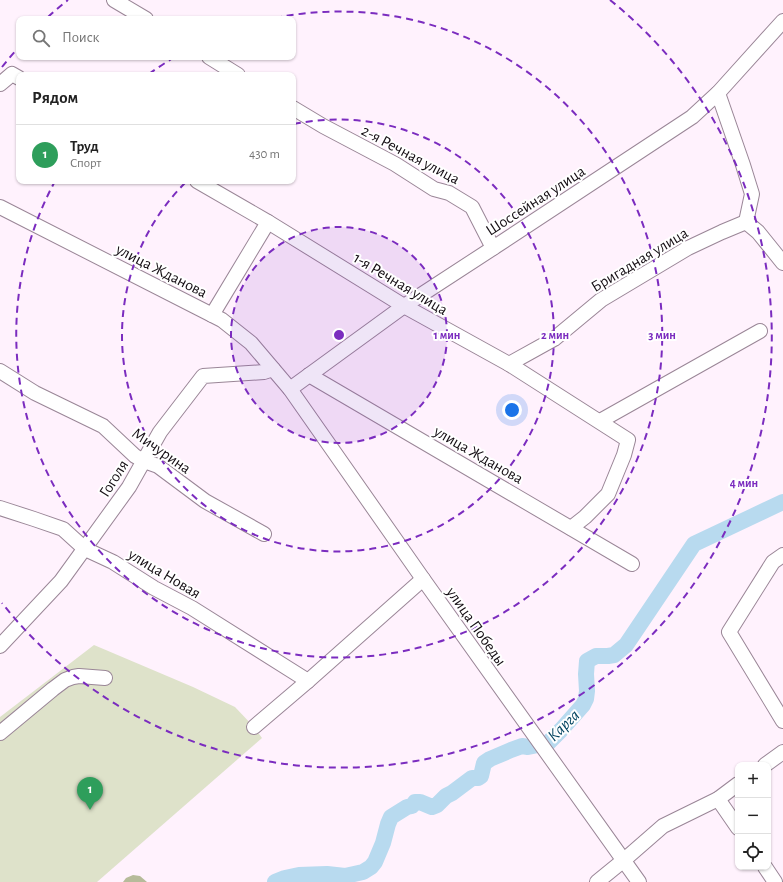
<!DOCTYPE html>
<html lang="ru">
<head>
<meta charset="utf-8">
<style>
  body { margin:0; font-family:"Alegreya Sans",sans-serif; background:#f2f2f2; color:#222 }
  .controls { position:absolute; right:12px; bottom:12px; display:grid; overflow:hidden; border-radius:8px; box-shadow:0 1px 3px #0004 }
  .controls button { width:36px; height:36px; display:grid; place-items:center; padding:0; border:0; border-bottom:1px solid #e0e0e0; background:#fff; color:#222; font:20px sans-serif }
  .you { position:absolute; left:512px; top:410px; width:14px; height:14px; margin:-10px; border:3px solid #fff; border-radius:50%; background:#1a73e8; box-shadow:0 0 0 6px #1a73e833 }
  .badge { display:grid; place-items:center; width:26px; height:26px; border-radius:50%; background:#db2777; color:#fff; font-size:13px; font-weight:700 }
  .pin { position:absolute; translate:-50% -33px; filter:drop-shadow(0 1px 2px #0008) }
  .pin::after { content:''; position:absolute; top:21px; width:14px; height:12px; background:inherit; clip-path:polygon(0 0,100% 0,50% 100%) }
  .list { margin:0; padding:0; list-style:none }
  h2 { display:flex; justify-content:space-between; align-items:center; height:52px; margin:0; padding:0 16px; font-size:17px }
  h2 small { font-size:13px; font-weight:400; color:#767676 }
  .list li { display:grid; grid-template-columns:26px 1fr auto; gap:12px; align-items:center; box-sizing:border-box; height:60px; padding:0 16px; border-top:1px solid #e0e0e0 }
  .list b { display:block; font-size:15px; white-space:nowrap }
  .list p { margin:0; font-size:13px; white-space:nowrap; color:#767676 }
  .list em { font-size:13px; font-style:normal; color:#767676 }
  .icon { flex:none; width:22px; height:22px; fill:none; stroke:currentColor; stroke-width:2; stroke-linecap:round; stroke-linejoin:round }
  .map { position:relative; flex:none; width:783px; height:882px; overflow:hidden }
  .search { position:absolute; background:#fff; box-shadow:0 1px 3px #0004; left:16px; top:16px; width:280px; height:44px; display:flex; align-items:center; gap:10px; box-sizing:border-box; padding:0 14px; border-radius:8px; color:#767676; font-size:15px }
  .panel { position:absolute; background:#fff; box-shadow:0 1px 3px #0004; left:16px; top:72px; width:280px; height:112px; border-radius:8px }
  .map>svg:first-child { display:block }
</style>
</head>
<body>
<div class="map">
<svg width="783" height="882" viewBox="0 0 783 882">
  <rect width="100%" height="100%" fill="#fff2fd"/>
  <path fill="#dee2ca" d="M94,645l99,42 42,20 19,20 8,11 -165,144h-97v-165z"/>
  <path fill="#b6bb9a" d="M133,875l7,1 7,6h-24l3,-4z"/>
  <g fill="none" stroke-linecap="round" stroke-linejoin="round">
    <path stroke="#b8daef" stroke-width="16" d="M275,882l10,-4 14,-3 28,-1 18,2 18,-4 8,-5 4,-5 8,-19 5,-19 3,-7 16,-10 5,-1 3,-4h5l12,5 5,-2 9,-9 6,-3 20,-15h6l3,-2 3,-13 6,-4 21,-9 11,-4 6,1 20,-4 13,-13 22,-25 3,-6 1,-8 -1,-17 1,-13 9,-5h12l6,-1 12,-10 68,-101 89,-42"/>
    <defs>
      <g id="minor">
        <path d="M114,0l32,19"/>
        <path d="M209,57l29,18"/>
        <path d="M0,84l12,-10 7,4"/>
        <path d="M718,93l25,72 9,29 -6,28"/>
        <path d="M293,108l30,18 72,38 39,25 15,4 23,14 21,41"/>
        <path d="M197,181l71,41 136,84 105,58 119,76 -4,15 -16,39 -23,23 -14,11"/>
        <path d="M0,207l222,113 29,23 39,46 133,190 216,303"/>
        <path d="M746,222l12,10 25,31"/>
        <path d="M212,315l56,-93"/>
        <path d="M509,364l45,-25 47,-39 87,-52 34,-16 24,-10"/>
        <path d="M0,371l35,22 68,33 32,30 9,5 14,5 47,35 59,33"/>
        <path d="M309,375l323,189"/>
        <path d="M290,389l114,-83 89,-58 199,-131 26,-24 65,-72"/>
        <path d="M600,421l160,-90"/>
        <path d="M0,508l34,11 29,10 22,20 28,13 41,26 38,20 116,73"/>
        <path d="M783,555l-10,7 -44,70 54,89"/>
        <path d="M0,646l61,-65 68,-94 31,-55 43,-56 61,-4 9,-3"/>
        <path d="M254,727l54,-46 115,-102"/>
        <path d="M0,733l53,-44 12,-9 8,-3 6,-1 26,2"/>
        <path d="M765,765l18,-13"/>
        <path d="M718,799l20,29"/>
        <path d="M765,867l10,15"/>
        <path d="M597,882l27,-22 39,-34 55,-27 20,-15"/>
      </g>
    </defs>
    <use href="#minor" stroke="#9a8697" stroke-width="16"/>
    <use href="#minor" stroke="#fff" stroke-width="14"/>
  </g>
  <circle cx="339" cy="335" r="108" fill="#7b2cbf" fill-opacity=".12"/>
  <g fill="none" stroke="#7b2cbf" stroke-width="2" stroke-dasharray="7 5">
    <circle cx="339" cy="335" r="108"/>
    <path d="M294 124A216 216 0 1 1 186 182"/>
    <path d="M149 74A323 323 0 0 1 173 58M275 18A323 323 0 1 1 54 183"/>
    <path d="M2 67A431 431 0 0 1 19 47M48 17A431 431 0 0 1 68 0M610 0A431 431 0 1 1 2 603"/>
  </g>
  <g text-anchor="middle" stroke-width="4" stroke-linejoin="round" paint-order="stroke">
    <g font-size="16" fill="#140d13" stroke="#fff">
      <text transform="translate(411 154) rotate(28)" y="6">2-я Речная улица</text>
      <text transform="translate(535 200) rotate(-33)" y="6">Шоссейная улица</text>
      <text transform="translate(639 259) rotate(-31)" y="6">Бригадная улица</text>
      <text transform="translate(162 270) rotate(27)" y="6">улица Жданова</text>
      <text transform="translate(401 283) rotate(31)" y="6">1-я Речная улица</text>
      <text transform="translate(162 450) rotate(35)" y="6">Мичурина</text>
      <text transform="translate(479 454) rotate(30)" y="6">улица Жданова</text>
      <text transform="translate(113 478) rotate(-58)" y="6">Гоголя</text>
      <text transform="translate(165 573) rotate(31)" y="6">улица Новая</text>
      <text transform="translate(477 626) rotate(55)" y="6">улица Победы</text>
    </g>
    <g font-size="17" font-style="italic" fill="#024460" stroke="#fff">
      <text transform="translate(563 725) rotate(-44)" y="6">Карга</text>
    </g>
  </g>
  <circle cx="339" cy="335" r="6" fill="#7b2cbf" stroke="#fff" stroke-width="2"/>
  <g font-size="12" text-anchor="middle" font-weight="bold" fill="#7b2cbf" stroke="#fff" stroke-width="4" stroke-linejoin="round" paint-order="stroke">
    <text x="447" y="339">1 мин</text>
    <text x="555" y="339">2 мин</text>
    <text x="662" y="339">3 мин</text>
    <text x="744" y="487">4 мин</text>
  </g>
</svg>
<div class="controls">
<button>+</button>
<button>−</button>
<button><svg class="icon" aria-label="locate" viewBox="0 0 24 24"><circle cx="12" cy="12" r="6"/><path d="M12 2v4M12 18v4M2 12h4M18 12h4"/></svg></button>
</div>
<div class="you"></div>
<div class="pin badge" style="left:90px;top:810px;background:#2e9e5b">1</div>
<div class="search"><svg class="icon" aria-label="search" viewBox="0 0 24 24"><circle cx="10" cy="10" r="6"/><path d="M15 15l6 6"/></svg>Поиск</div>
<section class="panel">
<h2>Рядом<small></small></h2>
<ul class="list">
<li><span class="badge" style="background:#2e9e5b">1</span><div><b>Труд</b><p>Спорт</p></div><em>430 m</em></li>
</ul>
</section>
</div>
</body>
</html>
